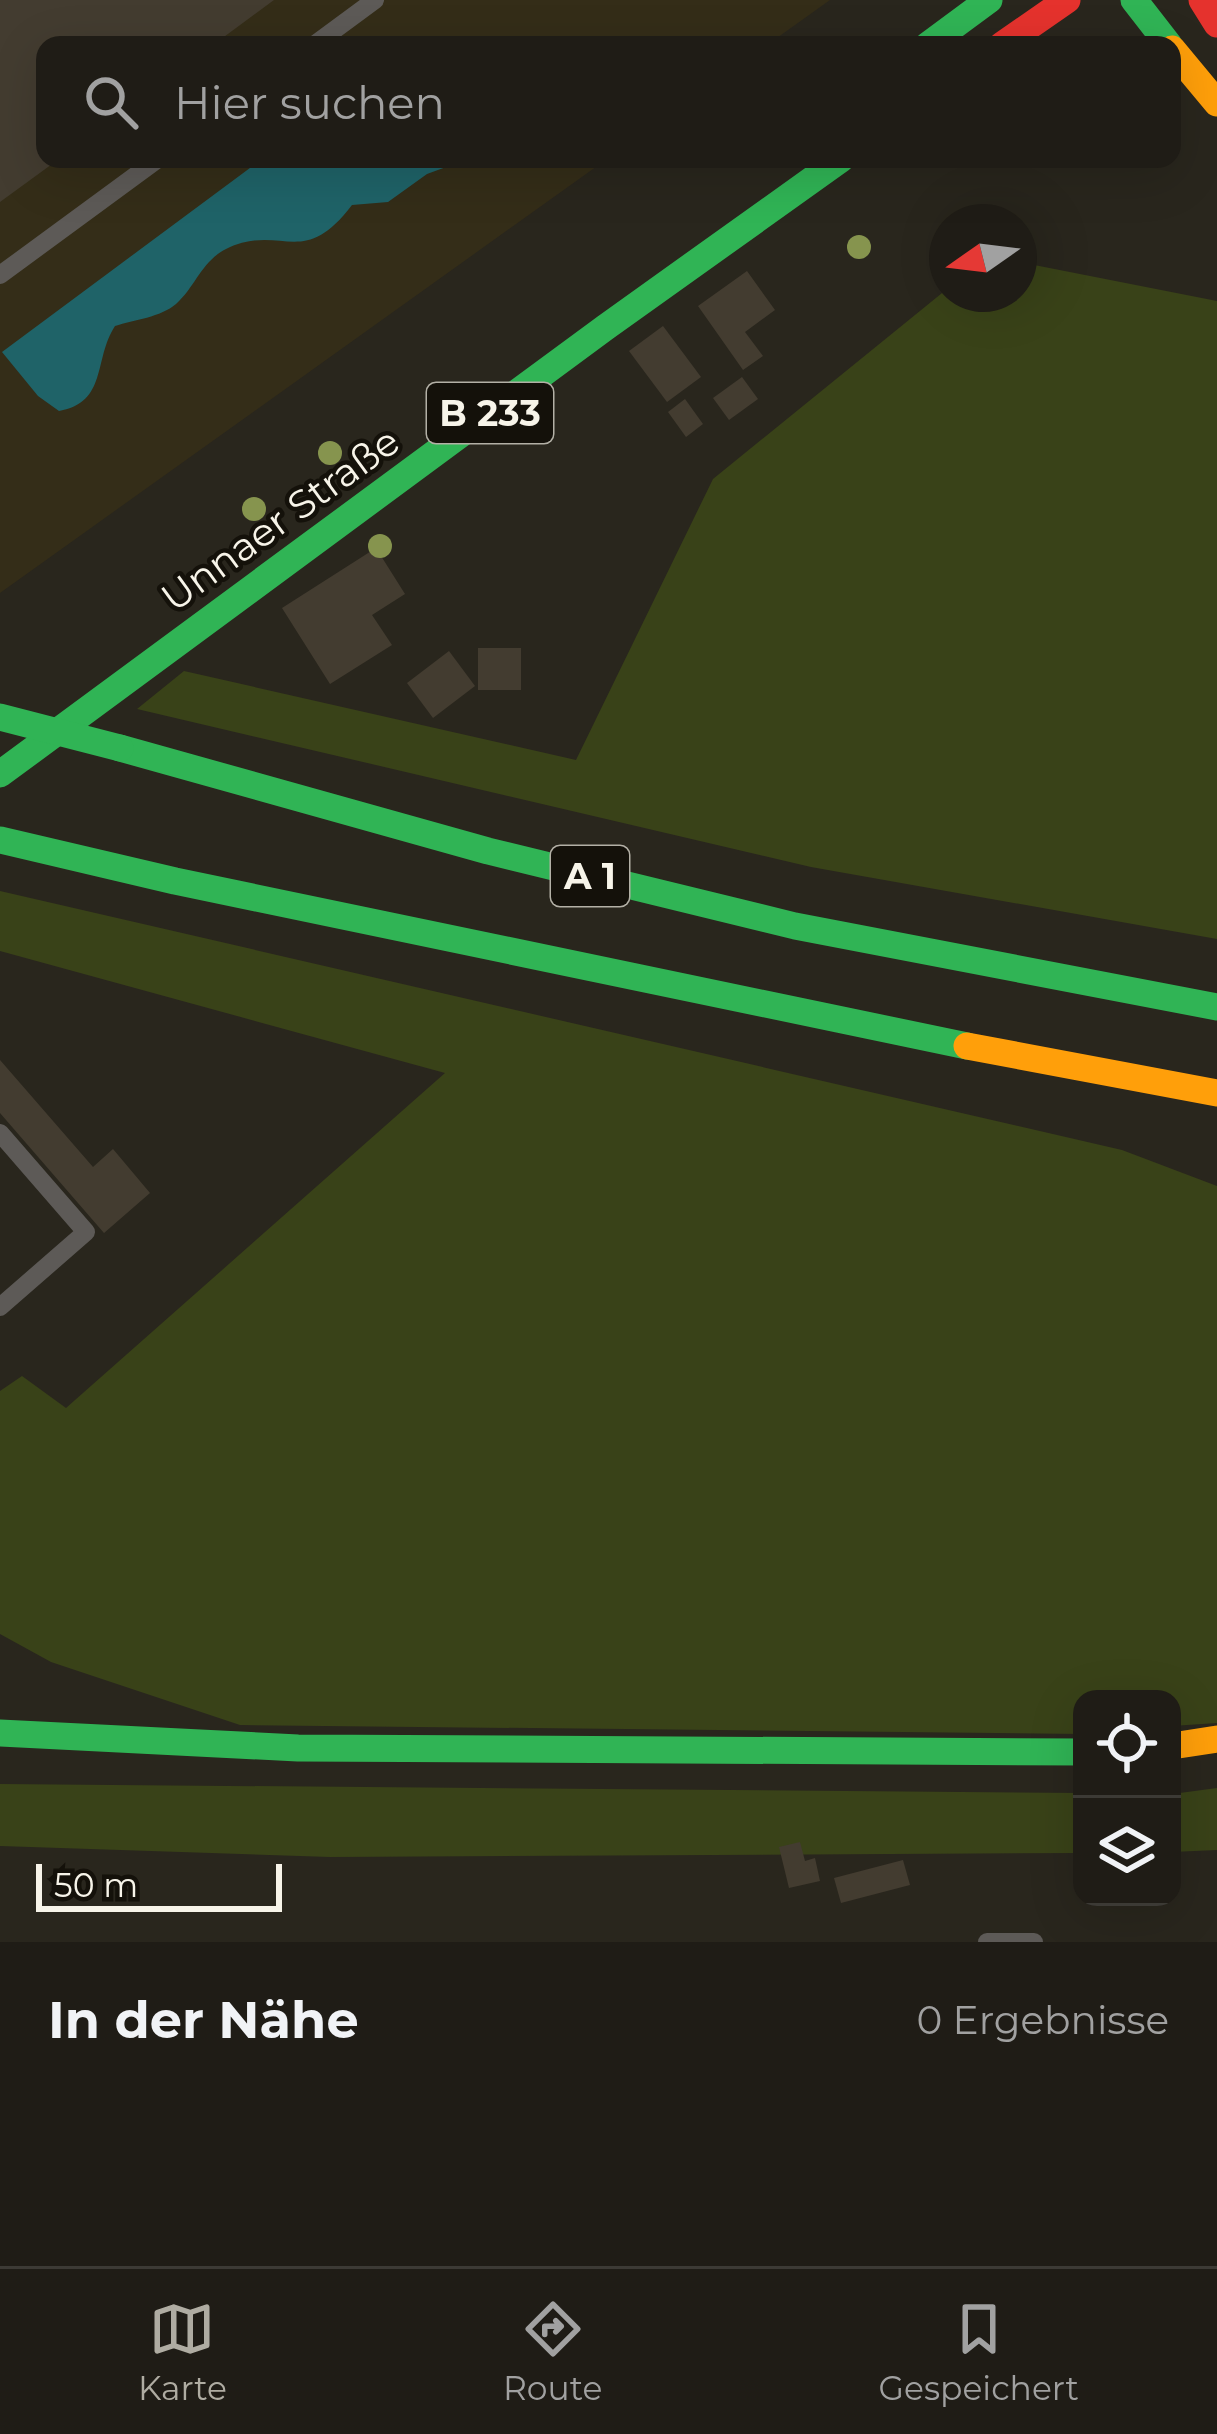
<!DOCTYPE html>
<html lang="de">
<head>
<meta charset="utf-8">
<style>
  body { margin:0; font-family:Montserrat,sans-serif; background:#2c2923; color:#f1f3f6 }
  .controls { position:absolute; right:36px; bottom:36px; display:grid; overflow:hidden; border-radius:24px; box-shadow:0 12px 48px #0002 }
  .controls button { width:108px; height:108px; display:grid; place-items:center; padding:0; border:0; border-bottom:3px solid #3c3a35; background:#1f1c16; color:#f1f3f6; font:60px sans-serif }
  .compass { position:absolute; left:929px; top:204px; width:108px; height:108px; border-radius:50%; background:#1f1c16; box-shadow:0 12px 48px #0002; rotate:256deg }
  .scale { position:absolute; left:36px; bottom:30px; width:246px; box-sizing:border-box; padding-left:12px; border:6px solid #f7f4e9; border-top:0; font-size:33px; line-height:42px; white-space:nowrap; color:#f7f4e9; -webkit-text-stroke:9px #14110a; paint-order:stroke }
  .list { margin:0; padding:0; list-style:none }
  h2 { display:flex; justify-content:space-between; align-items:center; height:156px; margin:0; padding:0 48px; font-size:51px }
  h2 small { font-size:39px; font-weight:400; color:#a1a1a1 }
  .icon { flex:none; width:66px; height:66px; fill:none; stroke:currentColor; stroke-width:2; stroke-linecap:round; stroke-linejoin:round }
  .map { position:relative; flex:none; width:1217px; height:1942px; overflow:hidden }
  .search { position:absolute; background:#1f1c16; box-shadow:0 12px 48px #0002; left:36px; right:36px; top:36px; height:132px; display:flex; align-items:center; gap:30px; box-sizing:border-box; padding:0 42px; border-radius:24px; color:#a1a1a1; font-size:45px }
  .sheet { height:324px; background:#1f1c16 }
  nav { display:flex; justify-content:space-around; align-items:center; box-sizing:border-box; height:168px; border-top:3px solid #3c3a35; background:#1f1c16; font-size:33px; color:#a1a1a1 }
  nav a { display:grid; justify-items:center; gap:6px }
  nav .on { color:#afaca2 }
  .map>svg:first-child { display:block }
</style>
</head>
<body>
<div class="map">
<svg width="1217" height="1942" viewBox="0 0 1217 1942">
  <rect width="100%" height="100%" fill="#29261d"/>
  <path fill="#342d18" d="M0,0h830l-63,45h-722v114h562l-607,434z"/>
  <g fill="#394218">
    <path d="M1019,262l198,39v638l-406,-72 -674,-158 47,-38 392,89 137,-281 234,-190v5h72z"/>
    <path d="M0,891l1122,259 95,36v537l-45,3v-27h-90v35l-842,-9 -189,-63 -51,-28v-243l22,-15 44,32 379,-335 -445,-122z"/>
    <path d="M0,1784l1082,9v60l-752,4 -330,-11z"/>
    <path d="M1217,1788v62l-45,2v-58z"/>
  </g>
  <path fill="#1f6368" d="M262,159h206l-41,15 -39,28 -36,3c-50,66 -70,17 -126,44 -25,13 -30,37 -50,55 -15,13 -42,16 -61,22 -22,34 -7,76 -56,85l-21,-15 -36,-44z"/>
  <g fill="#433c30">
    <path d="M0,0h274l-61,45h-168v114h14l-59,43z"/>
    <path d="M747,271l28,39 -30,22 18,24 -20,14 -45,-64z"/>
    <path d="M663,326l38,51 -34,25 -38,-51z"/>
    <path d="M742,377l16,22 -29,21 -16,-22z"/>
    <path d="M685,399l18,25 -17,13 -18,-25z"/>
    <path d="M376,548l29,46 -33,21 20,30 -62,39 -48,-76z"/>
    <rect x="478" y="648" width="43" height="42"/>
    <path d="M449,651l26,35 -42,32 -26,-35z"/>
    <path d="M0,1060l93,107 20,-18 37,44 -46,40 -104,-120z"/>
    <path d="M800,1842l5,19 10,-3 5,23 -31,7 -10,-41z"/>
    <path d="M903,1860l7,25 -69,18 -7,-25z"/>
  </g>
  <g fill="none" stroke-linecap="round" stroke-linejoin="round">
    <g stroke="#5d5a57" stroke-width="18">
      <path d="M314,45l61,-45"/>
      <path d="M0,275l158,-116"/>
      <path d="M0,1133l86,99 -86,75"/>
      <path d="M987,1942h47"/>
    </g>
    <g stroke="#30b455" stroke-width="27">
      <path d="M1134,0l35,45"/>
      <path d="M928,45l61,-45"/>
      <path d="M120,748l368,103 307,75 422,81"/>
      <path d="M0,774l606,-447 235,-168"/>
      <path d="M0,840l175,41 792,165"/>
      <path d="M0,1733l298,15 784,4"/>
    </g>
    <g stroke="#ff9f0a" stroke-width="27">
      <path d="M1172,49l45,54"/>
      <path d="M967,1046l250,47"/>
      <path d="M1172,1746l45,-7"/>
    </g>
    <g stroke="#e5322d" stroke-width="27">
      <path d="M1202,0l15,24"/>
      <path d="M1002,45l65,-45"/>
    </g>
    <path stroke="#30b455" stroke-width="27" d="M0,717l120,31"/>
  </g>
  <g fill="#86944e">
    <circle cx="859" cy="247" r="12"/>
    <circle cx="330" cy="453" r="12"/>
    <circle cx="254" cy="509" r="12"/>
    <circle cx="380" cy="546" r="12"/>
  </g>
  <g text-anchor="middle" stroke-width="9" stroke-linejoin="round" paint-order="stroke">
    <g fill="#14110a" stroke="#b3b0a6" stroke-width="3">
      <rect x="427" y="383" width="126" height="60" rx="9"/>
      <rect x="551" y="846" width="78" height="60" rx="9"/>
    </g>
    <g font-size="36" font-weight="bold" fill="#f7f4e9">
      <text x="490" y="426">B 233</text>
      <text x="590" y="889">A 1</text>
    </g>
    <g font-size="39" fill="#f7f4e9" stroke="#14110a">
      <text transform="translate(280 519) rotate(-36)" y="14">Unnaer Straße</text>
    </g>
  </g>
</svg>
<div class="controls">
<button><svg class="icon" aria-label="locate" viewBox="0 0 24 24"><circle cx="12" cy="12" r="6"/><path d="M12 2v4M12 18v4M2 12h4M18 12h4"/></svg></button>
<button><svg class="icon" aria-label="layers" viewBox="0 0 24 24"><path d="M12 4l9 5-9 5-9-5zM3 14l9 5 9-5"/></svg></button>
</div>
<svg class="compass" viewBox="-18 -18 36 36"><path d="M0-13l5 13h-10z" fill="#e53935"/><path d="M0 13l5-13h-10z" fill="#a1a1a1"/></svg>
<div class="scale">50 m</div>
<div class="search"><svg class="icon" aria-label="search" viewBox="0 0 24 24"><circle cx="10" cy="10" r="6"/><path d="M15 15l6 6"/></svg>Hier suchen</div>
</div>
<section class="sheet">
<h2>In der Nähe<small>0 Ergebnisse</small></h2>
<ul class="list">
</ul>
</section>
<nav>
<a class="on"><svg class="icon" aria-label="map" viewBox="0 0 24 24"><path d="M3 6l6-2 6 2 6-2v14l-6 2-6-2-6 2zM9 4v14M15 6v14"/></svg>Karte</a>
<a><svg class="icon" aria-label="directions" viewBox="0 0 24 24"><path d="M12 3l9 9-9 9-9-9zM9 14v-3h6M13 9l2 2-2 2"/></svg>Route</a>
<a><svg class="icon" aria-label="saved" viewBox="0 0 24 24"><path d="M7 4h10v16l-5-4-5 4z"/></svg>Gespeichert</a>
</nav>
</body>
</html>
